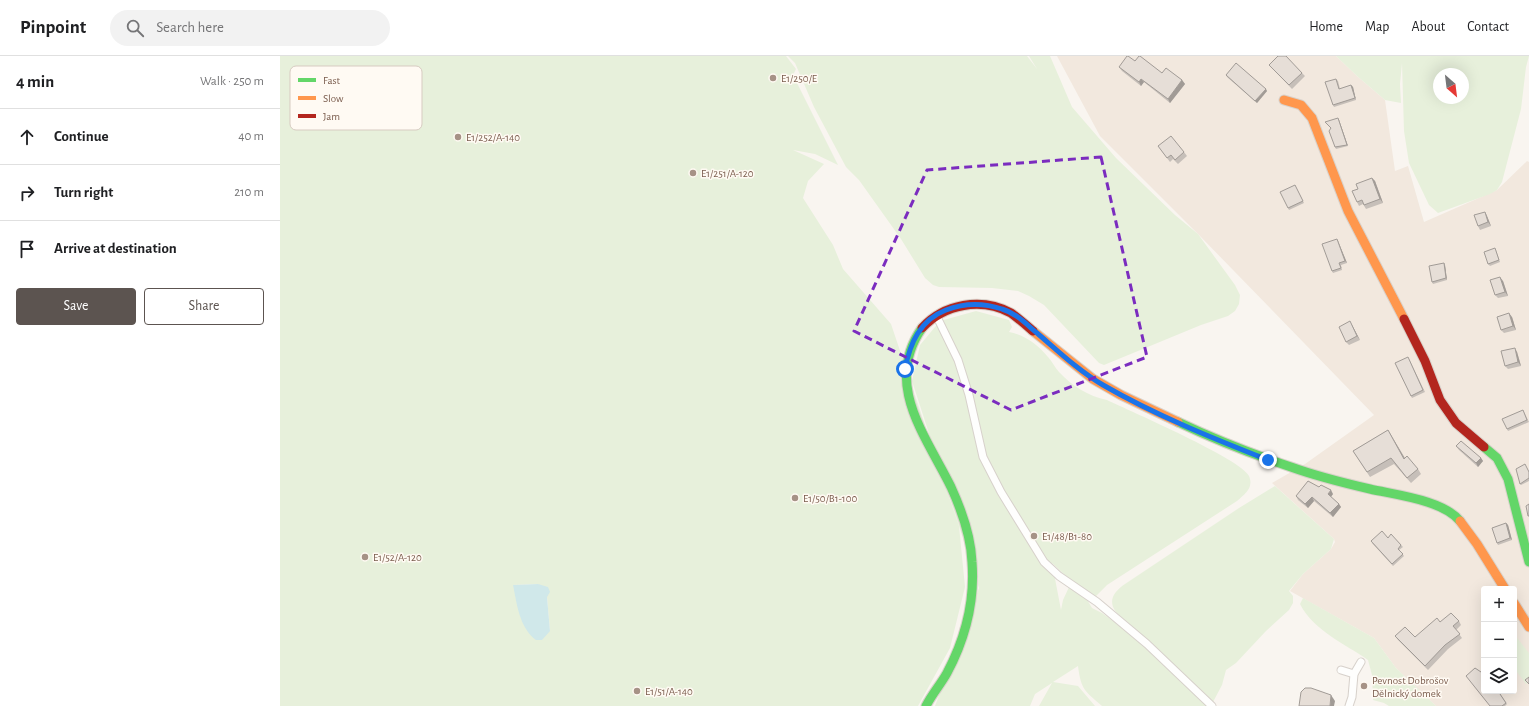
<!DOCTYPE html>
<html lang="en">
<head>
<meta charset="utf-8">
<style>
  body { margin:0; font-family:"Alegreya Sans",sans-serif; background:#f2f2f2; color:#202124 }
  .controls { position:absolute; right:12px; bottom:12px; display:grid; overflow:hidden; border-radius:4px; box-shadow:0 4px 16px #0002 }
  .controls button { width:36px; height:36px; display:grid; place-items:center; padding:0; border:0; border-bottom:1px solid #e0e0e0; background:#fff; color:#202124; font:20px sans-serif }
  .compass { position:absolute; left:1153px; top:12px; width:36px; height:36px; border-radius:50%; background:#fff; box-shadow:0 4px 16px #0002; rotate:152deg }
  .stop { position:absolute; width:12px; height:12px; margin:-9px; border:3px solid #1a73e8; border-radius:50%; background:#fff }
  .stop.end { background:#1a73e8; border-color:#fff; box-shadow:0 1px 4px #0008 }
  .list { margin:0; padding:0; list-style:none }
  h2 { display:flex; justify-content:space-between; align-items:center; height:52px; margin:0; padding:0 16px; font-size:17px }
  h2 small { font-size:13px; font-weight:400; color:#757577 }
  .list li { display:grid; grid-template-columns:26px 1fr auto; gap:12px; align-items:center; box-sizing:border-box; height:56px; padding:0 16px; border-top:1px solid #e0e0e0 }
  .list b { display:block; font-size:15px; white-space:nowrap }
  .list em { font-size:13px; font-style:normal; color:#757577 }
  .actions { display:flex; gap:8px; padding:12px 16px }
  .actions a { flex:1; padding:9px 0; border:1px solid #5c5450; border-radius:4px; text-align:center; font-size:14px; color:#5c5450 }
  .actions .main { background:#5c5450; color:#fff }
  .icon { flex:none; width:22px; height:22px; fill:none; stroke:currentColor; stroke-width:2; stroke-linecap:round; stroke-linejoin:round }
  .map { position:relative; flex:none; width:1249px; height:650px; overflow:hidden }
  header { display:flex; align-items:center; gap:24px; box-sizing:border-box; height:56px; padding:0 20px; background:#fff; border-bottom:1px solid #e0e0e0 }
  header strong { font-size:19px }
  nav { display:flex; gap:22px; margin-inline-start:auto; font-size:14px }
  .search { width:280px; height:36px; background:#f2f2f2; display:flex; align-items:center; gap:10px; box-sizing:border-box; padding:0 14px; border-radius:22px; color:#757577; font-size:15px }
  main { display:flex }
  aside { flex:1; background:#fff }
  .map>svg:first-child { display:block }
</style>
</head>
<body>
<header>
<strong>Pinpoint</strong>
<div class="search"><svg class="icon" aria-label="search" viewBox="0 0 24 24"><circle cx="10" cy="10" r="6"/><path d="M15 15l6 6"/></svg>Search here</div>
<nav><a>Home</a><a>Map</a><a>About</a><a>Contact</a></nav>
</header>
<main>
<aside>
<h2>4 min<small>Walk · 250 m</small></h2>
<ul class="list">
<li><svg class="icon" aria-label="ahead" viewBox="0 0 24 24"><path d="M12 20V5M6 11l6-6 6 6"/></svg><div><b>Continue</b></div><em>40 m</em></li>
<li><svg class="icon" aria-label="right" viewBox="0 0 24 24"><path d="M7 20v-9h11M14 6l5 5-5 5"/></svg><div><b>Turn right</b></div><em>210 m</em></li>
<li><svg class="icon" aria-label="arrive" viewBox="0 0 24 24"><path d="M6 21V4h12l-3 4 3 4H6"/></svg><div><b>Arrive at destination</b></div></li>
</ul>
<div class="actions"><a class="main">Save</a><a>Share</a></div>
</aside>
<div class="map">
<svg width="1249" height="650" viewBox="0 0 1249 650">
  <rect width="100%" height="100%" fill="#f9f5f0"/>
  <path fill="#f2e8de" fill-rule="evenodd" d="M777,0h279l21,20 28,24 10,71 13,-5 16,56 73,-32 30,-29 2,1v544h-93l-40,-38 -22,-30 -84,-47 13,-17 28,-25 4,-7 -1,-3 -62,-56 33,-19 69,-49 -176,-181 -98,-98zM1204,533h30v102h-30z"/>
  <g fill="#e7f0db" fill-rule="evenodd">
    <path d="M0,0h506l10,13 -3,6 45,90 -23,-11 -22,-4 31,14 -16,17 -5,17 30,47 10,24 48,55 68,202 6,61 -15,61 -32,58h-638zM258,528l9,13 3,34 -37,-46z"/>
    <path d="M508,0h239l10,13 -8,-13h21l22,51 44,51 59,57 23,19 37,51 5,10 -1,9 -4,7 -7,5 -27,9 -97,40 -5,-2 -55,-58 -15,-9 -11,-5 -26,-3 -53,-1 -6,-2 -8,-7 -24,-39 -42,-59 -13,-13 -32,-60 -19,-44z"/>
    <path d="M1056,0h193l-3,11 -5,42 -19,73 -5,8 -7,4 -52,19 -9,-8 -20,-42 -5,-32 -2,-68 -2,21 1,19 -16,-3 -28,-24zM1159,18h24v24h-24z"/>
    <path d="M696,255l33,9 3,7 -3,5c16,3 29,13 39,25 4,4 7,11 11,15 13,14 29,24 48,28 23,11 134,59 142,76 5,12 -4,18 -12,25l-130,84 -13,13 -26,-20 -16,-15 9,47 2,-10 7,-15 16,13 6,10 10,5 18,13 30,25 57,55h-105c-17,-15 -21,-16 -24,-40l-25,16 25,4 17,20h-56l13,-23 -17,11 -5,12h-95l44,-118 -67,-207 8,-36 20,-24z"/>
    <path d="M995,430l59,53 -3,10 -28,25 -14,17 4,5v7l-4,7 -23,21 -30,32 -10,7 -4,15 -9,17 -97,-90c-9,-12 -1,-21 9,-28l114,-76z"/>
    <path d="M1023,542l71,40 22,30 40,38h-47l-5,-3 -11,-3 -1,-25 -4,-15c-24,-17 -54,-29 -68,-56z"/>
    <path d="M1234,578l15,19v29l-3,2 -12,-16z"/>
  </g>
  <path fill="#d0e8ea" d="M258,528l10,3 2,5 -3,5 3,34 -8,9h-6c-17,-13 -19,-36 -23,-55z"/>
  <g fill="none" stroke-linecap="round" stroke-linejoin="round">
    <defs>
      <g id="lane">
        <path d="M657,261l21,43 11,35 14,62 18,35 43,70 15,14 38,26 50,42 65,62"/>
        <path d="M1061,614l13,4"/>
        <path d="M1069,650l3,-9 2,-23 7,-12"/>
      </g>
      <g id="fast">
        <path d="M642,272c-39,56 4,108 29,159 11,24 20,49 21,75 3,38 -7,77 -25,111 -6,11 -15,21 -21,33"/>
        <path d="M898,366c36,17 74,32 113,45 25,9 53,16 79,22 26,6 73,11 90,32"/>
        <path d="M1204,391l13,11 11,21 21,83"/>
      </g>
      <g id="slow">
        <path d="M1004,44l17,5 11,13 36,93 56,108"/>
        <path d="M753,275l60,48 28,16 57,27"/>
        <path d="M1180,465l17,23 28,45"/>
        <path d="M1234,547l15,24"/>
      </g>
      <g id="jam">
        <path d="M1124,263l21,42 15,39 16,23 28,24"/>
        <path d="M642,272c22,-24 59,-31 89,-15 7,5 15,12 22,18"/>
      </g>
    </defs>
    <use href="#lane" stroke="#d7d1cb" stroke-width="9"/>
    <use href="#fast" stroke="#d9d2cb" stroke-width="11"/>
    <use href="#slow" stroke="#d9d2cb" stroke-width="11"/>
    <use href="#jam" stroke="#d9d2cb" stroke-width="11"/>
    <use href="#lane" stroke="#fefefd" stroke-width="7"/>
    <use href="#fast" stroke="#63d668" stroke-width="9"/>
    <use href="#slow" stroke="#ff974d" stroke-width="9"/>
    <use href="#jam" stroke="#b3261e" stroke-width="9"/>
  </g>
  <g fill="#c6bfb9">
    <path d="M989,9l33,8 3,3 -13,13 -20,-21z"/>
    <path d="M839,11l43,6 20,7 3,4 -15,19 -26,-21 -3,4 -19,-15z"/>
    <path d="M946,19l41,16 -10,12 -30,-26z"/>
    <path d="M1056,23l2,2 2,8 11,-4 2,2 3,13 -22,7 -1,-2z"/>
    <path d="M1059,64l9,26 -12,3 -1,-2 -4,-18z"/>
    <path d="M878,90l26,6 3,4 -9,8 -5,-5 -3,3z"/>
    <path d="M1092,122l3,3 8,22 -17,6 -3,-5 -4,2 -2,-4 1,-13z"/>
    <path d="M1015,129l9,18 -15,7 -1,-2z"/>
    <path d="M1205,156l2,4 4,10 -11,4 -2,-4z"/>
    <path d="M1058,185l9,22 -6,2 1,5 -9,3 -1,-2z"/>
    <path d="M1216,194l4,12 -10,4 -2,-2z"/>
    <path d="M1164,207l1,2 2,15 -14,4 -1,-2z"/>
    <path d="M1223,225l5,15 -10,2 -3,-3z"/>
    <path d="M1232,261l4,13 -12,3 -3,-3z"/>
    <path d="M1072,269l8,15 -11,5 -3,-3z"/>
    <path d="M1237,296l4,14 -13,3 -3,-3z"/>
    <path d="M1129,303l16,33 -13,6 -1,-2z"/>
    <path d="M1243,354l6,12 -21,9 -1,-2z"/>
    <path d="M1108,374l17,28 13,11 3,5 -10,9 -17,-19 -24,13 -17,-26z"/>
    <path d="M1176,390l25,12 2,3 -5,6 -19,-17z"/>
    <path d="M1249,415v10l-8,4 -1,-1z"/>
    <path d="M1053,438l-2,3 8,7 2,3 -8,10 -19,-16 -6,7 -10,-8 -2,-4z"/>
    <path d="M1226,467l2,2 4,15 -14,5 -1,-2z"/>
    <path d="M1092,487l29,2 2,2 -4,3 5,6 -11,10z"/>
    <path d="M1179,565l2,4 -5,5 6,8 -14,11 -20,21 -30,-30 -3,-4 20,1 25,-15z"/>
    <path d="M1218,635l9,13 -2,2h-15z"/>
  </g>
  <g fill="#a19b96">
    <path d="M861,23l3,3 -3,4 -2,-4z"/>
    <path d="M902,24l3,4 -15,19 -2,-4z"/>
    <path d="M1071,29l2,2 3,13 -1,-2z"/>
    <path d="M986,33l1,2 -10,12 -2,-2z"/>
    <path d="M1058,62l1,2 9,26 -1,-1z"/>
    <path d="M1092,122l3,3 8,22 -3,-4z"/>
    <path d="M1205,156l2,4 4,10 -3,-4z"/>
    <path d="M1057,183l1,2 9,22 -2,-2z"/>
    <path d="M1164,207l1,2 2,15 -1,-2z"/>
    <path d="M1220,221l3,4 5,15 -3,-4z"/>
    <path d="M1229,257l3,4 4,13 -3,-4z"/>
    <path d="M1070,265l2,4 8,15 -3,-4z"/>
    <path d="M1235,292l2,4 4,14 -3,-4z"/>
    <path d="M1108,374l3,5 17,29 -4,-5z"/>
    <path d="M1201,402l2,3 -5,6 -2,-4z"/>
    <path d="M1051,434l2,4 -3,4 -2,-4z"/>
    <path d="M1032,441l2,4 -6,7 -3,-4z"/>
    <path d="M1059,448l2,3 -8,10 -3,-4z"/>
    <path d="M1226,467l2,2 4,15 -2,-2z"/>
    <path d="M1051,639l4,6 -1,5h-4z"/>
  </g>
  <g fill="#e6ded7" stroke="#a19b96">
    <path d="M847,0h1l7,5 4,-5h1l22,17 4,-5 16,12 -14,19 -27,-20 -2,3 -20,-15z"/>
    <path d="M998,0h8l16,17 -13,12 -20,-20z"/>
    <path d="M956,7l30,26 -11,12 -29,-26z"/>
    <path d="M1056,23l3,10 12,-4 4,13 -22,7 -8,-23z"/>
    <path d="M1058,62l9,27 -12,2 -6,-16 2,-3 -6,-6z"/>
    <path d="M891,80l13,16 -9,8 -4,-5 -4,3 -9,-12z"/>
    <path d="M1092,122l8,21 -16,6 -2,-5 -5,2 -5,-11 6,-2 -2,-5z"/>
    <path d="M1015,129l8,16 -15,7 -8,-16z"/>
    <path d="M1205,156l3,10 -10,4 -4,-11z"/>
    <path d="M1057,183l8,22 -6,2 2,5 -9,3 -10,-27z"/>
    <path d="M1215,192l4,12 -11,4 -4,-12z"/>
    <path d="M1164,207l2,15 -14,4 -3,-16z"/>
    <path d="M1220,221l5,15 -10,3 -5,-15z"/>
    <path d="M1229,257l4,13 -12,4 -4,-13z"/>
    <path d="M1070,265l7,15 -11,6 -7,-15z"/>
    <path d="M1235,292l3,14 -13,4 -4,-15z"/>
    <path d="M1128,301l15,33 -12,6 -16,-33z"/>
    <path d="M1243,354l4,10 -20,9 -5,-10z"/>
    <path d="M1108,374l16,29 3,-3 11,13 -11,9 -16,-20 -24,14 -14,-21z"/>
    <path d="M1181,385l20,17 -5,5 -20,-17z"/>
    <path d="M1245,408l4,8v6l-9,6 -4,-15z"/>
    <path d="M1028,425l11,6 2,-2 10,5 -3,4 11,10 -9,9 -18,-16 -7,7 -9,-8z"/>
    <path d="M1249,448v12h-1l-2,-10z"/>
    <path d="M1226,467l4,15 -13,5 -5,-15z"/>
    <path d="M1102,475l6,7 3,-4 10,11 -3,4 5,5 -11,10 -21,-23z"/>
    <path d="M1171,557l8,8 -6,5 7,8 -15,11 -20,21 -30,-30 10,-9 10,10 22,-19 3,4z"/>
    <path d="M1195,612l9,6v17h14l8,12 -4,3h-12l-24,-30z"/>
    <path d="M1249,621v7l-4,-4z"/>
    <path d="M1025,632h6l20,7 -1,11h-31l2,-14z"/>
  </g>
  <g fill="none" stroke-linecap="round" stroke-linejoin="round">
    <path stroke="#1a73e8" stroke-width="5" d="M625,313c5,-26 15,-49 41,-59 18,-7 38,-7 56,-1 14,4 24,15 35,24 21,18 42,38 66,52 52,30 109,53 165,75"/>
  </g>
  <path fill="none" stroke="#7b2cbf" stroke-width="3" stroke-dasharray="8 5" stroke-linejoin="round" d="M821,101l46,200 -136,53 -157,-79 73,-161z"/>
  <g fill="#a69286" stroke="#fffaf3" stroke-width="1.5">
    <circle cx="493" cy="22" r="4"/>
    <circle cx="178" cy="81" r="4"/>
    <circle cx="413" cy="117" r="4"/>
    <circle cx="515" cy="442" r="4"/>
    <circle cx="754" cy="480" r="4"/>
    <circle cx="85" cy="501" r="4"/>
    <circle cx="1084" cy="630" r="4"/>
    <circle cx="357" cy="635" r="4"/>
  </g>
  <g text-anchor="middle" stroke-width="3" stroke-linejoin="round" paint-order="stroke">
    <g font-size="11" fill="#7a5c4d" stroke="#fffaf3" text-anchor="start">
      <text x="501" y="26">E1/250/E</text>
      <text x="186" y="85">E1/252/A-140</text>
      <text x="421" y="121">E1/251/A-120</text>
      <text x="523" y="446">E1/50/B1-100</text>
      <text x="762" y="484">E1/48/B1-80</text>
      <text x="93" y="505">E1/52/A-120</text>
      <text x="1092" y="628">Pevnost Dobrošov<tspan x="1092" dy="13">Dělnický domek</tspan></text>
      <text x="365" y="639">E1/51/A-140</text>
    </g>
  </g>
  <rect x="10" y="10" width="132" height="64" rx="6" fill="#fffaf3" stroke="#d7cbc1" stroke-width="1"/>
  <rect x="18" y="22" width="18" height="4" fill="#63d668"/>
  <rect x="18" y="40" width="18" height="4" fill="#ff974d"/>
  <rect x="18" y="58" width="18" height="4" fill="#b3261e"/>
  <g font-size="11" fill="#7a5c4d">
    <text x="43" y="28">Fast</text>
    <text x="43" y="46">Slow</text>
    <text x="43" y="64">Jam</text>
  </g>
</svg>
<div class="controls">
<button>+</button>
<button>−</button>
<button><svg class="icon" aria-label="layers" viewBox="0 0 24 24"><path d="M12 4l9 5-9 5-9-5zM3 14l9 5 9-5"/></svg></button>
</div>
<svg class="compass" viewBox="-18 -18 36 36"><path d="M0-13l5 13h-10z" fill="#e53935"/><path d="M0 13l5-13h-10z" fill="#757577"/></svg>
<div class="stop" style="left:625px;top:313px"></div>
<div class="stop end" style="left:988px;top:404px"></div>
</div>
</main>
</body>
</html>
